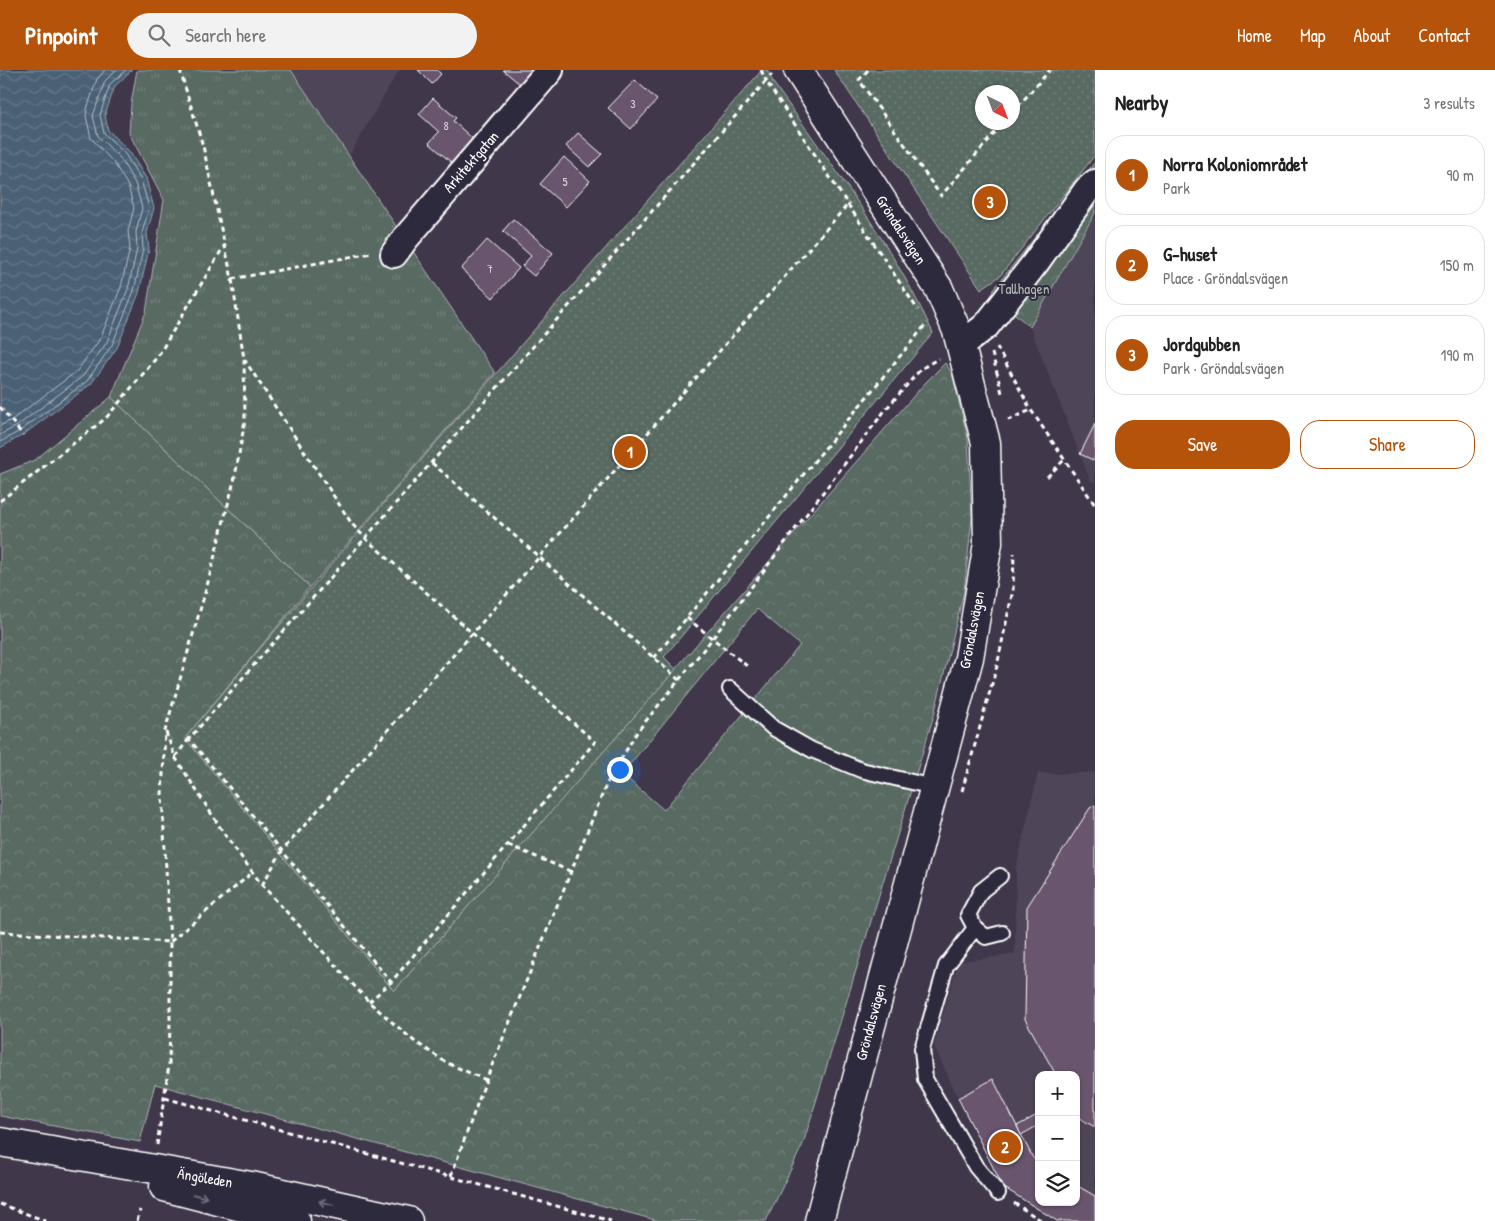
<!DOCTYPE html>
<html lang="en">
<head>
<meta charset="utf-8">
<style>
  body { margin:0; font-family:"Patrick Hand",sans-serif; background:#f2f2f2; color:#222 }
  .controls { position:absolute; right:15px; bottom:15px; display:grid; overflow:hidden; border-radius:10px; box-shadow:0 1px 4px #0004 }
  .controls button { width:45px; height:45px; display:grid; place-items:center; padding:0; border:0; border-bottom:1px solid #e0e0e0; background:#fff; color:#222; font:25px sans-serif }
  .compass { position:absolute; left:975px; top:15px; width:45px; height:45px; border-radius:50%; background:#fff; box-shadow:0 1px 4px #0004; rotate:138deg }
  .you { position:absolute; left:619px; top:699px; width:18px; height:18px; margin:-12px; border:4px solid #fff; border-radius:50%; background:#1a73e8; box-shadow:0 0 0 8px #1a73e833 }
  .badge { display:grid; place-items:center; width:32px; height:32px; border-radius:50%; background:#b45309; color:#fff; font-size:16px; font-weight:700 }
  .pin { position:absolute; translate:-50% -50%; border:2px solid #fff; box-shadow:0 1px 5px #0006 }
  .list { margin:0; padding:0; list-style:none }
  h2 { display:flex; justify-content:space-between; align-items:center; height:65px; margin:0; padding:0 20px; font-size:21px }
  h2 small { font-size:16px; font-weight:400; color:#767676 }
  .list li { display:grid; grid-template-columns:32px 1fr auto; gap:15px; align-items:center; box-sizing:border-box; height:80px; margin:0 10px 10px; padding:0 10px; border:1px solid #e0e0e0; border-radius:20px }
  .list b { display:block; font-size:19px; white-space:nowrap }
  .list p { margin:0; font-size:16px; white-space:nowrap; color:#767676 }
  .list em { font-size:16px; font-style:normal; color:#767676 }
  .actions { display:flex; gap:10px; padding:15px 20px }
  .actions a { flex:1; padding:11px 0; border:1px solid #b45309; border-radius:20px; text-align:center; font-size:18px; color:#b45309 }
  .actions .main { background:#b45309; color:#fff }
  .icon { flex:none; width:28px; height:28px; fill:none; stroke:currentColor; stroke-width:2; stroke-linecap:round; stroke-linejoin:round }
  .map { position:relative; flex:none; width:1095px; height:1151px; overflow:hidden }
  header { display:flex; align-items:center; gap:30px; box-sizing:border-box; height:70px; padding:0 25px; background:#b45309; color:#fff }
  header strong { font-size:24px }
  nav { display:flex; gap:28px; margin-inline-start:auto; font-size:18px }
  .search { width:350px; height:45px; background:#f2f2f2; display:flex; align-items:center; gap:12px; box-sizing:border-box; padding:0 18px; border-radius:28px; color:#767676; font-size:19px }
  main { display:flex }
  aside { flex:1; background:#fff }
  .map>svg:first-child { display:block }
</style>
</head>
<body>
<header>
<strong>Pinpoint</strong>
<div class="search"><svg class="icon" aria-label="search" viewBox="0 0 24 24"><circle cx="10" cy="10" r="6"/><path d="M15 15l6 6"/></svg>Search here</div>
<nav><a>Home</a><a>Map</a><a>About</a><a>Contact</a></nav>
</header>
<main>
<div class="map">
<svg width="1095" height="1151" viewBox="0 0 1095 1151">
  <defs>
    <pattern id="grass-tufts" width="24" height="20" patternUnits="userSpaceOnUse" patternTransform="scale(1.25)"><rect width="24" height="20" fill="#586a62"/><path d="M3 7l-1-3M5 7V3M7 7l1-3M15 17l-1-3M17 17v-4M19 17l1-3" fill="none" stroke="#71807a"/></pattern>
    <pattern id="forest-crowns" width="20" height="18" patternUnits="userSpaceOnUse" patternTransform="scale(1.25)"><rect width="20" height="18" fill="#586a62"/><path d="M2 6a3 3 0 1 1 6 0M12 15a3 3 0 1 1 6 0" fill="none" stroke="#71807a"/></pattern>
    <pattern id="garden-dots" width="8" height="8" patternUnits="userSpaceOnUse" patternTransform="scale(1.25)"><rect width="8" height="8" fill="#586a62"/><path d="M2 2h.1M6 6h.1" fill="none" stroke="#71807a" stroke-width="1.8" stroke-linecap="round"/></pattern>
    <pattern id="water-waves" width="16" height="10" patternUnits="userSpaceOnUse" patternTransform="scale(1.25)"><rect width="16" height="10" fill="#4a6075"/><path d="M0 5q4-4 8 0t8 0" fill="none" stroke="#65788a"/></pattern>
  </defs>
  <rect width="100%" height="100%" fill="#40374b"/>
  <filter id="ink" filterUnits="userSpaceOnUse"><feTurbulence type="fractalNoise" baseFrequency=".02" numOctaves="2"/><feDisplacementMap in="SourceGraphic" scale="10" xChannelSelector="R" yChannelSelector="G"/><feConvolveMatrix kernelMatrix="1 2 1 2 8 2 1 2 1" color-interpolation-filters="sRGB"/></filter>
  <g filter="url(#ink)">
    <g fill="#504458">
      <path d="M291,0h108l-50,86z"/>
      <path d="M1095,143v270l-5,-3 -60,-153z"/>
      <path d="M1095,702v424l-19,-11v-110h-37v87l-6,-4 -40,-79 -35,19 -24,-52 24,-84 57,-8 1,-86 22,-95 20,1z"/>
    </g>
    <path fill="url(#grass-tufts)" stroke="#acb4b0" d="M137,0h154l204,303 -185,214 -199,-190 35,-85 18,-112 -35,-67 2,-29z"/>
    <g fill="url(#forest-crowns)" stroke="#acb4b0" fill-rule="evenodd">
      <path d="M1095,92v51l-65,114 -22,-19 -15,-18z"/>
      <path d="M945,293l7,10 16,66 4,79 -8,73 -30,124 -131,429 -37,77h-107l-504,-137 -15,58 -140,-26v-642l35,-14 76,-63 199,190 -125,151 209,253 531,-608zM757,539l43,36 -136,165 -42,-36z"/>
    </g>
    <g fill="url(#garden-dots)" stroke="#acb4b0" fill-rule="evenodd">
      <path d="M762,0h5l7,14c57,80 118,159 159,249l-269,324 12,12 -282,322 -209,-253c188,-226 383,-447 577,-668z"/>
      <path d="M834,0h261v85l-95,121 -19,13zM982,22h30v30h-30z"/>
    </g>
    <path fill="url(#water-waves)" stroke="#92a0ac" d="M0,0h132l-17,16 -10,29 3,15 21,21 17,27 8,30 -7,25 2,16 -10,44 -22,55 -26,36 -68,51 -23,13z"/>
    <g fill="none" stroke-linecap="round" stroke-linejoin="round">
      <g stroke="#b7bfc8" stroke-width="1">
        <path d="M0,356l13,-7 64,-48 23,-32 21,-52 9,-39 -2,-17 6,-23 -6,-22 -14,-23 -23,-25 -5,-22 1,-7 10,-30 8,-9"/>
        <path d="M0,365l17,-9 66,-50 24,-34 21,-53 9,-40 -1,-17 6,-24 -7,-25 -15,-25 -22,-22 -5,-20 12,-35 11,-11"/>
        <path d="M0,372l20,-11 67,-50 25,-36 22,-54 9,-42 -1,-16 7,-25 -8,-28 -16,-26 -21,-21 -4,-18 10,-31 16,-14"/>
      </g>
    </g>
    <g fill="#69556d" stroke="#fff">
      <path d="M418,0h19l4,4 -9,10z"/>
      <path d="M503,0h31l-13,15z"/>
      <path d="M635,10l22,20 -26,29 -23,-21z"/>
      <path d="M433,28l23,20 -3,3 20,18 -21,24 -23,-20 10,-11 -20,-18z"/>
      <path d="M578,63l24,21 -13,13 -23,-21z"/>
      <path d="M564,87l26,24 -24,26 -26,-23z"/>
      <path d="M513,149l40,34 -19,23 -12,-10 9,-10 -28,-25z"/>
      <path d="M487,170l32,28 -26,30 -32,-29z"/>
      <path d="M1095,354v37l-15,-7z"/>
      <path d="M1095,735v322l-16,-9 -3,-6v-37h-20l-31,-56 2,-112 63,-99z"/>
      <path d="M993,1009l40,79 6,4v40h37v-17l19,11v25h-38l-54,-34 -45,-89z"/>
      <path d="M1039,1044v11l-18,10 -4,-9z"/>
    </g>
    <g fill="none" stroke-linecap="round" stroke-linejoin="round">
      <defs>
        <g id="lane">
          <path d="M730,619l43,39 39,22 49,20 72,17"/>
          <path d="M1000,806l-19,15 -13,24 7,13 11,9 16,-4"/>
          <path d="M975,858l-29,38 -24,83 3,30 51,88 22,26"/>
        </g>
        <g id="street">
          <path d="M394,184l11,-15 145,-169"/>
          <path d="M961,275l25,-19 50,-64 51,-72 8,-7"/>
        </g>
        <g id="secondary">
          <path d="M798,0l141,219 18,42 29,112 2,100 -19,115 -150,563"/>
          <path d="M0,1072l251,44 157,35"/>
          <path d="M164,1117l132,34"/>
        </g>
      </defs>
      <use href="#lane" stroke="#fff" stroke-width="18"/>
      <use href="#street" stroke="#fff" stroke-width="30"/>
      <use href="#secondary" stroke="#fff" stroke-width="31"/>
      <g stroke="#fff" stroke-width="3" stroke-dasharray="5 4" stroke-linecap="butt">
        <path d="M761,0l5,11 6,-7"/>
        <path d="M868,0l-9,10 82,116 63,-74"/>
        <path d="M1012,43l38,-43"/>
        <path d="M232,209l139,-26"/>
        <path d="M997,277l34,63 64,95"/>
        <path d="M992,283l10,40"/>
        <path d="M244,289l108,165 13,14 230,204 -204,240 -202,-243 577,-658 152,229"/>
        <path d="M0,337l23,28"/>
        <path d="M1008,350l23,-10"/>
        <path d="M432,393l247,217"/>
        <path d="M1047,407l18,-18"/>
        <path d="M0,431l106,-83 52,-62 66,-110"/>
        <path d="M687,548l60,48"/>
        <path d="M654,588l273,-335"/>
        <path d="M166,662l9,25 50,78 37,50 107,117 45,39 33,22 39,17"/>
        <path d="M175,687l14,-18"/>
        <path d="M962,721l35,-125 16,-76 1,-37"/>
        <path d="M508,775l64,27"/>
        <path d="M262,815l20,-34 567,-648"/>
        <path d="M0,862l170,10 83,-70"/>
        <path d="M369,932l22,-20"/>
        <path d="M165,1028l446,123"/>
        <path d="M157,1075l12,-80 1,-46v-77l-8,-147 3,-64 42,-145 28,-109 10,-57 -1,-61 -12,-80 -29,-133 -23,-76"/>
        <path d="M451,1106l35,-96 121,-297 30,-51 75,-93 174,-230 35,-40 18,-11"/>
        <path d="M1014,1133l28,18"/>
        <path d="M0,1134l46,17"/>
        <path d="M137,1151l3,-11"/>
      </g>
      <use href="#lane" stroke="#2f2a3d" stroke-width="14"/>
      <use href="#street" stroke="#2f2a3d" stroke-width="26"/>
      <use href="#secondary" stroke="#2f2a3d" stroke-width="28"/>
    </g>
    <defs><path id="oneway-shaft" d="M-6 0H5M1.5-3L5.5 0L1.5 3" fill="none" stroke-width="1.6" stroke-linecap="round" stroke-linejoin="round" transform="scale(1.25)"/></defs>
    <g stroke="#6d6a77">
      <use href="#oneway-shaft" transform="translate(200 1126) rotate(14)"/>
      <use href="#oneway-shaft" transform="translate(326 1133) rotate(-167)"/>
    </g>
  </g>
  <g text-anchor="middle" stroke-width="4" stroke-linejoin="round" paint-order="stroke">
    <g font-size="12" fill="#dad4da">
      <text x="633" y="38">3</text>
      <text x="446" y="60">8</text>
      <text x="565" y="116">5</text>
      <text x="490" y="203">7</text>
    </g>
    <g font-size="15" fill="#fff" stroke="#2f2a3d">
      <text transform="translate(471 92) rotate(-49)" y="5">Arkitektgatan</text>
      <text transform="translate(901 160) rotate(57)" y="5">Gröndalsvägen</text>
      <text transform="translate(972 560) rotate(-79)" y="5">Gröndalsvägen</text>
      <text transform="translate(871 952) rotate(-75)" y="5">Gröndalsvägen</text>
      <text transform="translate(205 1108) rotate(10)" y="5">Ängöleden</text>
    </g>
    <g font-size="15" fill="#acb4b0" stroke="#2f2a3d">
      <text x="1024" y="224">Tallhagen</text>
    </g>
  </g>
</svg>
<div class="controls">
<button>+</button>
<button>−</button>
<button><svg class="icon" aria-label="layers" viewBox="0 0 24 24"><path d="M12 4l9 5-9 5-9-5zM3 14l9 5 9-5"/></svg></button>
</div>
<svg class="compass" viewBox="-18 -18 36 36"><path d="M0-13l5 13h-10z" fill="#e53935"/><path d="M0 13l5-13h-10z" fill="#767676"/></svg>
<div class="you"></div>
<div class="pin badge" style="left:630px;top:382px">1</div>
<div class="pin badge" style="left:1005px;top:1077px">2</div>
<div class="pin badge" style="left:990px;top:132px">3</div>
</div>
<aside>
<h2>Nearby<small>3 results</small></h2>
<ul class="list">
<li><span class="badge">1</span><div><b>Norra Koloniområdet</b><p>Park</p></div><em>90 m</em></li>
<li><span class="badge">2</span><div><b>G-huset</b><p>Place · Gröndalsvägen</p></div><em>150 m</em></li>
<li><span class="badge">3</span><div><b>Jordgubben</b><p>Park · Gröndalsvägen</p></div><em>190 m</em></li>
</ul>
<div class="actions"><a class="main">Save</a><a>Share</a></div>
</aside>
</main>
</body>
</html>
